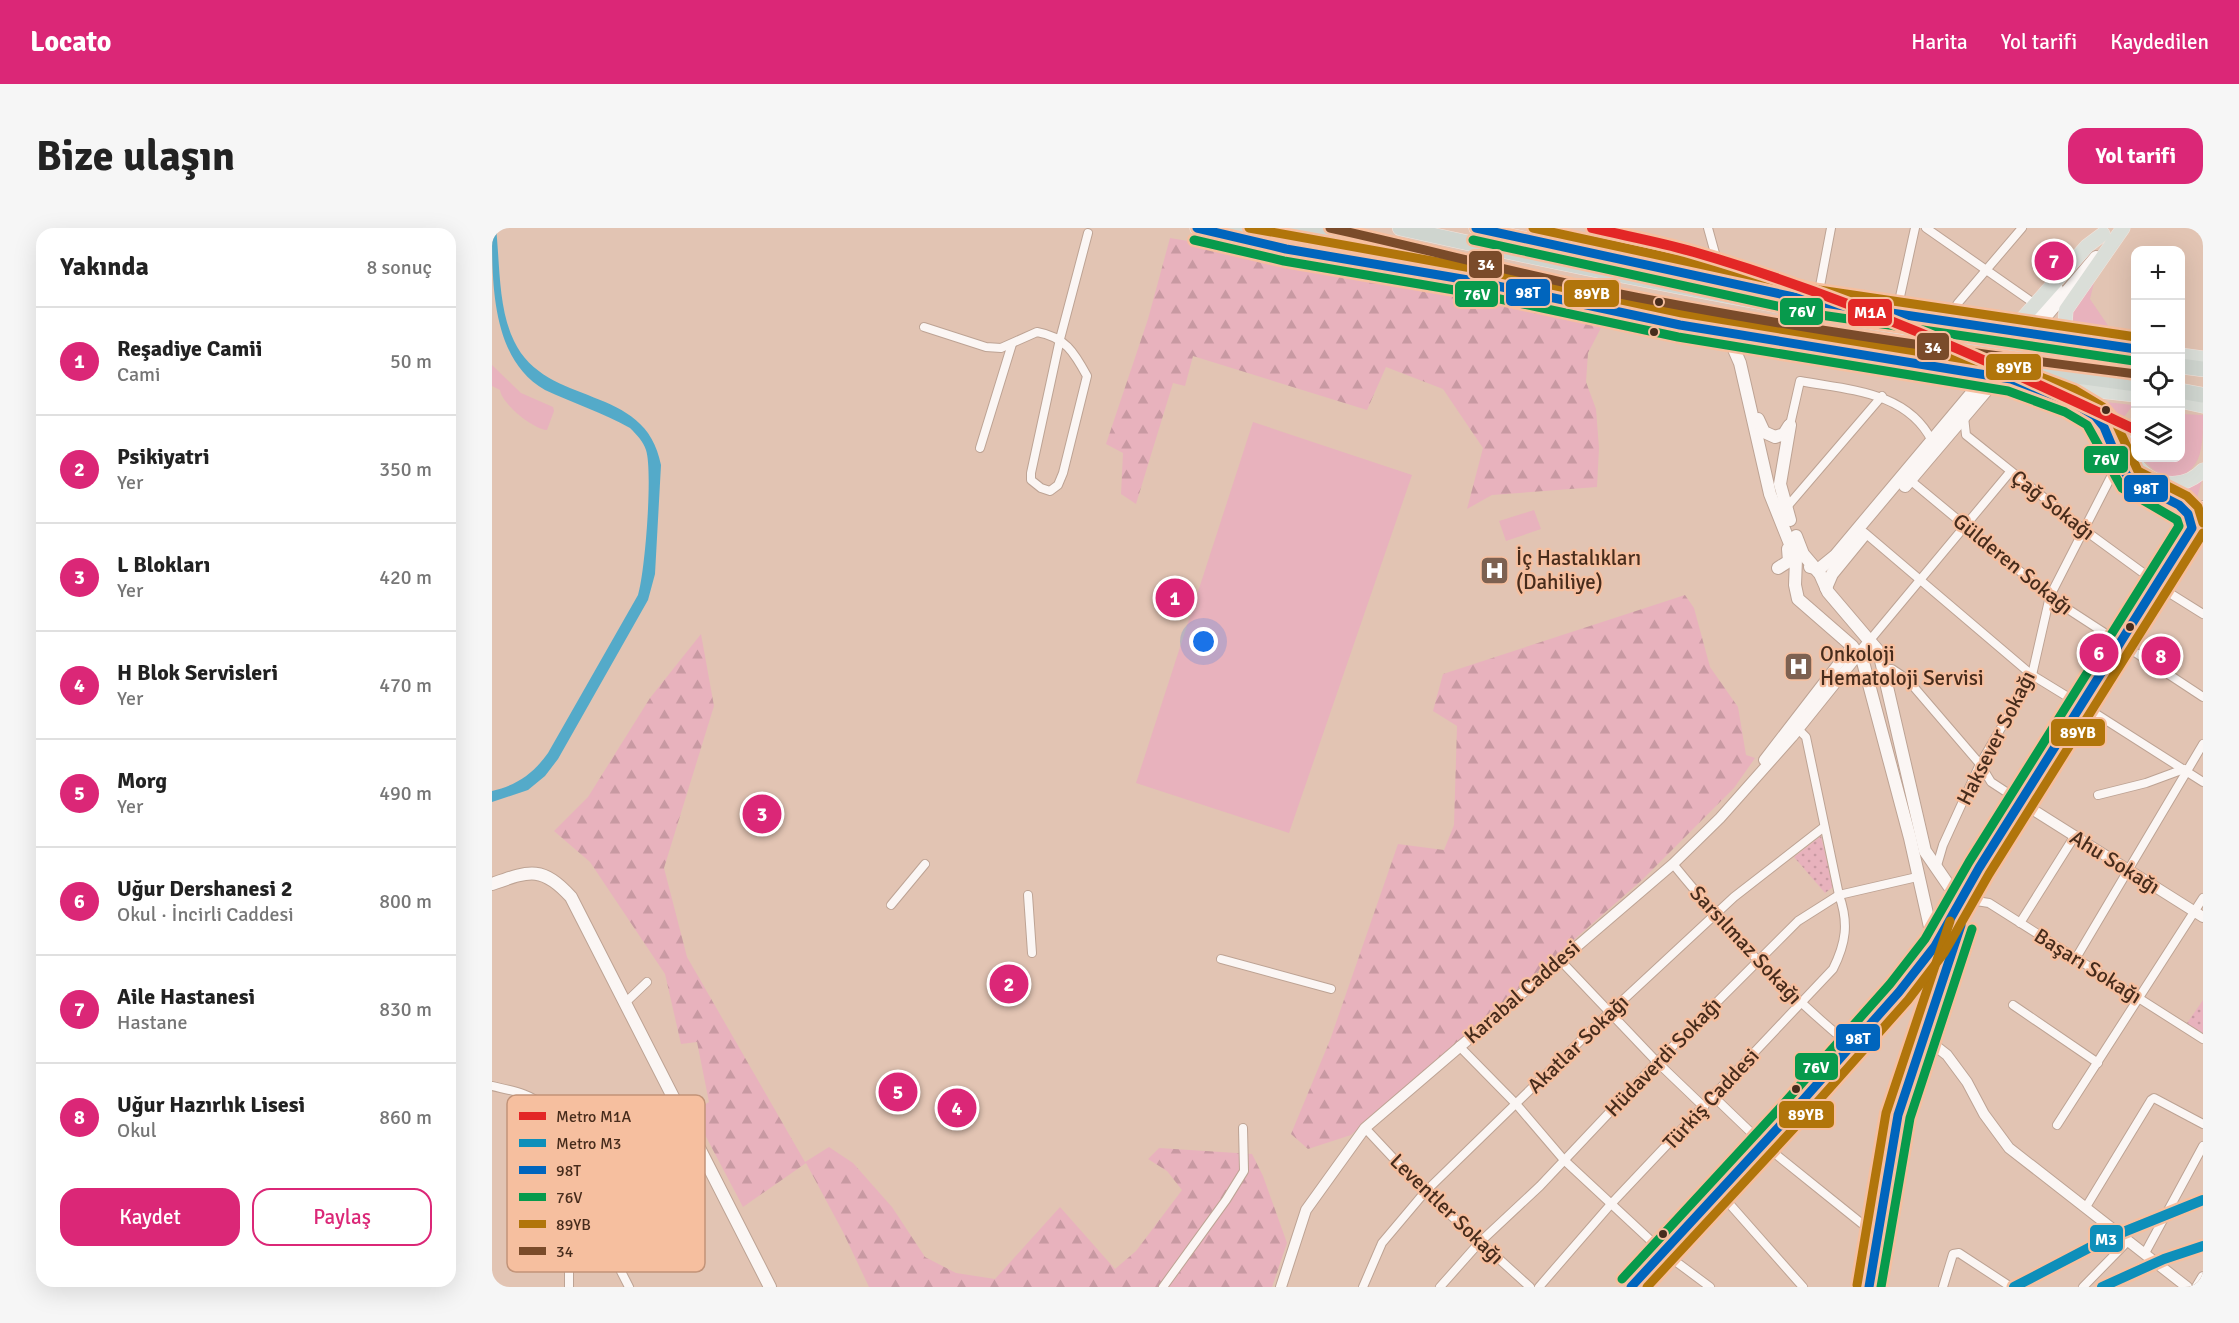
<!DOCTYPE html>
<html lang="tr">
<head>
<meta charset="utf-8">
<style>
  body { margin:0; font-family:Signika,sans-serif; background:#f6f6f6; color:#222 }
  .controls { position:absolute; right:18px; top:18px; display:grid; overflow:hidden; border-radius:12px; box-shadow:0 6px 24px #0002 }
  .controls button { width:54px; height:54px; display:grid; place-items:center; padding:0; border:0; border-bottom:2px solid #e0e0e0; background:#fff; color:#222; font:30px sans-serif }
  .you { position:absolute; left:712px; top:414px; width:21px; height:21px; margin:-15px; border:4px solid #fff; border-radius:50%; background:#1a73e8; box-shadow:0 0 0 9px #1a73e833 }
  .badge { display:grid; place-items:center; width:39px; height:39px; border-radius:50%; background:#db2777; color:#fff; font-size:20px; font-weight:700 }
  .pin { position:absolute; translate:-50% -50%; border:3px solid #fff; box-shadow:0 2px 6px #0006 }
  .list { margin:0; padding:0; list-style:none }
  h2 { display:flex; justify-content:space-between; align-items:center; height:78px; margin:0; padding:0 24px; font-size:26px }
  h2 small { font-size:20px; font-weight:400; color:#767676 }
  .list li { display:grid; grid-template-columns:39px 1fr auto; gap:18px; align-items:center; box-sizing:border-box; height:108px; padding:0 24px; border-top:2px solid #e0e0e0 }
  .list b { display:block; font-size:22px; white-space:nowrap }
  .list p { margin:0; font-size:20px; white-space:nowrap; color:#767676 }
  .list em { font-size:20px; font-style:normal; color:#767676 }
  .actions { display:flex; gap:12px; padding:18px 24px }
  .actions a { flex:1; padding:14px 0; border:2px solid #db2777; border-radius:18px; text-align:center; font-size:21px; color:#db2777 }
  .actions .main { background:#db2777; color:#fff }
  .icon { flex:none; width:33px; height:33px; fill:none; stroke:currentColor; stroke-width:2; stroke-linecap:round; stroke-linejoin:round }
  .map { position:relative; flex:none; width:1711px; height:1059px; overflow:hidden; border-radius:18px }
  header { display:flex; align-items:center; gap:36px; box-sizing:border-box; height:84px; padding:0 30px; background:#db2777; color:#fff }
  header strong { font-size:28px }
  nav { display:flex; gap:33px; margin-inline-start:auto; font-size:21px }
  .intro { display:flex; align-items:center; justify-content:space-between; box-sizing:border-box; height:144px; padding:0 36px }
  h1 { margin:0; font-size:42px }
  .button { padding:15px 27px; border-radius:18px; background:#db2777; color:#fff; font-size:21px; font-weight:700 }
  main { display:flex; gap:36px; padding:0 36px }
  aside { flex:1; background:#fff; border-radius:18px; box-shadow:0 6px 24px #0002 }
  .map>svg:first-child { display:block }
</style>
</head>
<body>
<header>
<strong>Locato</strong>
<nav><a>Harita</a><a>Yol tarifi</a><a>Kaydedilen</a></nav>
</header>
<div class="intro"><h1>Bize ulaşın</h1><a class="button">Yol tarifi</a></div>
<main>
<aside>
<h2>Yakında<small>8 sonuç</small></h2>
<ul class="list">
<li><span class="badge">1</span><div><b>Reşadiye Camii</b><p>Cami</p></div><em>50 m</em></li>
<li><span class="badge">2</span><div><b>Psikiyatri</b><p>Yer</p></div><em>350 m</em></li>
<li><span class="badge">3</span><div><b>L Blokları</b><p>Yer</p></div><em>420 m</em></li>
<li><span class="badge">4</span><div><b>H Blok Servisleri</b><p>Yer</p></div><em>470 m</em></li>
<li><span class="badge">5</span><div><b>Morg</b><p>Yer</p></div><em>490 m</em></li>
<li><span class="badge">6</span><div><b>Uğur Dershanesi 2</b><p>Okul · İncirli Caddesi</p></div><em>800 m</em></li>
<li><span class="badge">7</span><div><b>Aile Hastanesi</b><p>Hastane</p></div><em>830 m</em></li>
<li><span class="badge">8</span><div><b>Uğur Hazırlık Lisesi</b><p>Okul</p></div><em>860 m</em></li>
</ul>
<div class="actions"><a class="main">Kaydet</a><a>Paylaş</a></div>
</aside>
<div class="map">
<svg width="1711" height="1059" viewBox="0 0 1711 1059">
  <defs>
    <pattern id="forest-firs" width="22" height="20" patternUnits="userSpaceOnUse" patternTransform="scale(1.5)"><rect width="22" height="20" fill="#e8b2bd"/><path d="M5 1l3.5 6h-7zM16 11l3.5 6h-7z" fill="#c899a2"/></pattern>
    <pattern id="park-dots" width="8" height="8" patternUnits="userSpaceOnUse" patternTransform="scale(1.5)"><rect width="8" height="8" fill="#e8b2bd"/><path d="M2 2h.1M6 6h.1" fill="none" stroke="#c899a2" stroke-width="1.8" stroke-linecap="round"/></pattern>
  </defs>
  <rect width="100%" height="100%" fill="#e2c4b3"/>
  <g fill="#e8b2bd">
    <path d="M1605,42l-7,29 21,31 14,10 -38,-4 -15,-11 -3,-13z"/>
    <path d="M0,137l29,28 32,14 1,4 -7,19c-14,-1 -45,-26 -47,-40l-8,-4z"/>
    <path d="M1595,172l46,5 -9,12 -4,19 -4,2 -8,-18z"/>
    <path d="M1689,186l22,1c0,30 0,56 -29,63l-19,-7 -14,-13h39z"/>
    <path d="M761,194l159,53 -123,358 -153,-50z"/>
    <path d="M1710,252l-9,32 -2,-10 -20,-9v-3l15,-2z"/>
    <path d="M1042,282l7,19 -35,12 -7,-20z"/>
  </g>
  <g fill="url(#forest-firs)">
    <path d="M678,10l143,24 290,62 -15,29 -2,29 10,27 3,39 -2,39 -105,8 -25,14 16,-61 -40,-59 -57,-22 -19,43 -174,-54 -8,30 -12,-3 -37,121 -15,-10 2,-41 -17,-9 42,-125z"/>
    <path d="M1193,367l9,13 16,59 28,40 8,48 9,3 -21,30 -92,92 -291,255 -43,14 -17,-15 39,-94 68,-196 46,6 10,-25 3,-99 -24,-15 10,-37z"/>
    <path d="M209,406l13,72 -50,162 23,89 118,205 24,-15 24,16 39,44 33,50 31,16 39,6 65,-72 55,62 21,-18 46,-61 -15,-19 -19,-12 11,-11 93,6 11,22 24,67 -15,44h-403l-26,-55 -37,-69 -63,44 -50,-95 16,-10 -12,-60 -16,2 -16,-70 -75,-112 -36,-31 34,-34 62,-99z"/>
  </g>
  <g fill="url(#park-dots)">
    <path d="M1329,608l12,51 -8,6 -31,-36z"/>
    <path d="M1711,772v37l-18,-11z"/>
  </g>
  <path fill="#54aac9" d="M0,0h4c4,36 2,80 18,113 32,68 132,41 147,124l-6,109 -7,26 -90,159 -13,17 -17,14 -36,12v-11c25,-6 41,-17 56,-38l90,-158c7,-22 15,-124 8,-145 -3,-9 -9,-15 -16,-22 -27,-15 -57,-25 -85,-38 -53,-30 -53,-105 -53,-162z"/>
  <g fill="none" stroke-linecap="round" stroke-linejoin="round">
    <g stroke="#c3a695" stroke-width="12" stroke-dasharray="12 6" stroke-linecap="butt">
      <path d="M1500,141l25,-31"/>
      <path d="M1510,143l24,-31"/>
    </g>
    <defs>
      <g id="minor">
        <path d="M1216,0l8,29 1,24"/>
        <path d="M1434,0l109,76"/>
        <path d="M1325,74l14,-74"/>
        <path d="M1404,87l19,-87"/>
        <path d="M1454,95l12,-20 64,-75"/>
        <path d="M432,99l62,20 15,1 36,-16c28,5 37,20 50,44l-24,97 -5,12 -8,6 -9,-3 -10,-8v-7l29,-134 28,-106"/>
        <path d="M1472,189l2,18 117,94 74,54"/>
        <path d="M1298,197l10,-44c48,9 107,10 132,60"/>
        <path d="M488,220l32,-104"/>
        <path d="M1418,252l147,122 63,41"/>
        <path d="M1294,280l96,-112"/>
        <path d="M1373,305l167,142 49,30"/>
        <path d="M1671,361l40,25"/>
        <path d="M1378,412l140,-168"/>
        <path d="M1635,419l76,50"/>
        <path d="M1392,441h8l15,10 73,85 11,18 29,19"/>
        <path d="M1598,482l113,72"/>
        <path d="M1606,567l48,-12 38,-14"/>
        <path d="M1181,636c57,70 108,124 178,182"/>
        <path d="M1444,641l7,-24 37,-81 52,-89 18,-79 66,-129"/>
        <path d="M536,667l4,58"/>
        <path d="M1478,672l19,3 214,136"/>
        <path d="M399,677l34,-41"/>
        <path d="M1528,695l54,-86"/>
        <path d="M1584,730l127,-214"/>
        <path d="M729,731l110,30"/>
        <path d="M1068,732l97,102 47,45"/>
        <path d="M133,775l22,-21"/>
        <path d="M1521,777l85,58"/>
        <path d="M967,818l58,59 47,55 99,92 47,35"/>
        <path d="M0,858c16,4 39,7 51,20 28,30 26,139 26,181"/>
        <path d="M1222,869l49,47 113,91"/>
        <path d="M1565,897l146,-227"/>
        <path d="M873,900l60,64 105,95"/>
        <path d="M72,958l17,7 48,94"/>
        <path d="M1227,964l84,95"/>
        <path d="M1594,979l65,-107 3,-2 49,26"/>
        <path d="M1653,1025l58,-107"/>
        <path d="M671,1059l63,-87 18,-29 -1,-43"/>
        <path d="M871,1059l19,-44 43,-51 184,-179 125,-116 90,-70"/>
        <path d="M948,1059l39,-44 61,-57 117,-124 141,-141 41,-26 78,-18"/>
        <path d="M1047,1059l72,-83 222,-235c13,-26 16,-46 6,-74l-33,-158 -8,-8"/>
        <path d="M1451,1059l10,-33 6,-1 52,34"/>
        <path d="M1591,1059l45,-46"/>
      </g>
      <g id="tertiary">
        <path d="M1272,532l88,-114"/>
        <path d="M1535,578l176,111"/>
        <path d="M1432,809l23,18 20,27 17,32 25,34 178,139"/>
        <path d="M789,1059l25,-77 59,-82 308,-264 47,-46 72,-81 78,-97"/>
        <path d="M1705,1059l6,-10"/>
      </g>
      <g id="secondary">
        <path d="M1535,98l30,-37"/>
        <path d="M1543,101l61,-72"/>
        <path d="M1225,103l16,16 7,16 30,131 26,65 -1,26 3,14 54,47 11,16 47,176 22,98 -2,15"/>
        <path d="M1266,191l6,13 11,5 9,-3 5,-8"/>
        <path d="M1298,197l-10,59 10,36"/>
        <path d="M1413,258l85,-100"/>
        <path d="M1304,308l7,18 17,20 8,18 51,60 46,199 24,35 20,13"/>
        <path d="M1318,339l9,2 16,-13 146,-174"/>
        <path d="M1286,340l11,-7 -1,-12"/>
        <path d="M1677,352l34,-53"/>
        <path d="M1334,360l6,-14 31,-38"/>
        <path d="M0,656c37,-13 50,-19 79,13l199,390"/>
        <path d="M1139,1059l268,-295 40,-52 28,-54 236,-379"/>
        <path d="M1377,1059l7,-52 22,-120 69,-210 164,-264"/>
      </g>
      <g id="primary">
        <path d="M705,0l89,21 188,32 206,44 367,60 89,10"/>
        <path d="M984,0l341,74 319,47"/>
        <path d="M1509,103l11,-4 12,-10 63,-71 16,-12"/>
        <path d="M1590,113l-7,-3 -10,-13 1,-15 57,-82"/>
        <path d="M1688,127l23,3"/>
        <path d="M1549,162c33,12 57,21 71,55 5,13 10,27 20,37 22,20 51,9 60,46"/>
        <path d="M1688,173l23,5"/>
        <path d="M1644,196c-25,44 35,80 67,46"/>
      </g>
      <g id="trunk">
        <path d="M730,0l157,28"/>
        <path d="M794,0l160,32 184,43 107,21 245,39 154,21"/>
        <path d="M908,0c243,54 488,102 736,132"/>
        <path d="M1688,138l23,3"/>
        <path d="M1688,163l23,4"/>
      </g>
    </defs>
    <use href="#minor" stroke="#bda394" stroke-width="10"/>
    <use href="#tertiary" stroke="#bda394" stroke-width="12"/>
    <use href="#secondary" stroke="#bda394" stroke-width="14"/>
    <use href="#primary" stroke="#f2e4dd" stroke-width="15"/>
    <use href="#trunk" stroke="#f2e4dd" stroke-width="16"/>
    <use href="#minor" stroke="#fbf6f4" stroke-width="8"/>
    <use href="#tertiary" stroke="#fbf6f4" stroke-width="10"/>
    <use href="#secondary" stroke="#fbf6f4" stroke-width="12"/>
    <use href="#primary" stroke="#daded8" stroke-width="14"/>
    <use href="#trunk" stroke="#cfd5cf" stroke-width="15"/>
    <defs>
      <g id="bus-1">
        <path d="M705,0l89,21 188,32 206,44 331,54 59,22 25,15 9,11 15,36 11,17 49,25 9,9 4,14 -213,340 -44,78 -36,46 -112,126 -156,169"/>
        <path d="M984,0l341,74 319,47"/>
        <path d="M1377,1059l29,-172 63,-190"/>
      </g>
      <g id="bus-2">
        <path d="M702,12l90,21 188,32 206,44 330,54 57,21 22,13 35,63 55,32 2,6 -210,336 -44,77 -35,45 -112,126 -156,169"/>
        <path d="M981,12l341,74 320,47"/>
        <path d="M1389,1059l29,-169 62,-189"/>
      </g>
      <g id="bus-3">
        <path d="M757,0l228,41 205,44 332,54 61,23 28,17 12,14 23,50 49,25 11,11 5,16"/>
        <path d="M1041,0l286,62 317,47"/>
        <path d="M1365,1057l29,-172 64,-192"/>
        <path d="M1155,1059l149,-161 112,-126 36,-47 45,-79 214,-341"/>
      </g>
      <path id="bus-4" d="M838,0c87,19 173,42 260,60 181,37 363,63 546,86"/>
    </defs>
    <use href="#bus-1" stroke="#f6bf9f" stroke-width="14"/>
    <use href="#bus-2" stroke="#f6bf9f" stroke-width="14"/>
    <use href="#bus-3" stroke="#f6bf9f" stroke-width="14"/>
    <use href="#bus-4" stroke="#f6bf9f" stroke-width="14"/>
    <use href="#bus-1" stroke="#0065bd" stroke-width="9"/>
    <use href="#bus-2" stroke="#079a4c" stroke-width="9"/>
    <use href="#bus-3" stroke="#b1750b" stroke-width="9"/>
    <use href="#bus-4" stroke="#7a4b2a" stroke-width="9"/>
    <defs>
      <path id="metro-1" d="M1100,0c34,8 68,14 102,24 152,44 298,110 442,178"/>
      <g id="metro-2">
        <path d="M1522,1059l92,-48 97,-39"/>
        <path d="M1610,1059l62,-28 39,-13"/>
      </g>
    </defs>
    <use href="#metro-1" stroke="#f6bf9f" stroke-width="15"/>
    <use href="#metro-2" stroke="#f6bf9f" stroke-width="15"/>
    <use href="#metro-1" stroke="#e32726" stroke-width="10"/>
    <use href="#metro-2" stroke="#0e8fba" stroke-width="10"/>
  </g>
  <defs>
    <symbol id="hospital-square" viewBox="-11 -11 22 22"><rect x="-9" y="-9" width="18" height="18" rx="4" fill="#7d6151" stroke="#f6bf9f"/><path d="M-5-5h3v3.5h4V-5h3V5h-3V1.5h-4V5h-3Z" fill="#fff"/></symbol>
  </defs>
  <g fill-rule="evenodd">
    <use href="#hospital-square" x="986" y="326" width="33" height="33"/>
    <use href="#hospital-square" x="1290" y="422" width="33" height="33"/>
  </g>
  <g fill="#472c1c" stroke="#f6bf9f" stroke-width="2">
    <circle cx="1167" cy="74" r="5"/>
    <circle cx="1162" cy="104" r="5"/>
    <circle cx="1614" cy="182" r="5"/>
    <circle cx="1638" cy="399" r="5"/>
    <circle cx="1304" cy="861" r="5"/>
    <circle cx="1171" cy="1006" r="5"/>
  </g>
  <g text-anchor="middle" stroke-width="4.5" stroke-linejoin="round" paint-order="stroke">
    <g font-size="21" fill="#472c1c" stroke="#f6bf9f">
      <text transform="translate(1561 277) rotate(38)" y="7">Çağ Sokağı</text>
      <text transform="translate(1521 336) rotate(39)" y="7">Gülderen Sokağı</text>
      <text transform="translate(1504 510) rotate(-63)" y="7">Haksever Sokağı</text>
      <text transform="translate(1623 634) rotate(32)" y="7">Ahu Sokağı</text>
      <text transform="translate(1254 717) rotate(47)" y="7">Sarsılmaz Sokağı</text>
      <text transform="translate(1596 738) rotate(32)" y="7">Başarı Sokağı</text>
      <text transform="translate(1030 764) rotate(-41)" y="7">Karabal Caddesi</text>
      <text transform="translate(1086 816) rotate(-44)" y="7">Akatlar Sokağı</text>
      <text transform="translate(1171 829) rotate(-46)" y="7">Hüdaverdi Sokağı</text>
      <text transform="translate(1219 871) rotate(-47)" y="7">Türkiş Caddesi</text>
      <text transform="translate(955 981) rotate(44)" y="7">Leventler Sokağı</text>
    </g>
    <g font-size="21" fill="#472c1c" stroke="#f6bf9f" text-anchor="start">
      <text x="1024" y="337">İç Hastalıkları<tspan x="1024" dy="24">(Dahiliye)</tspan></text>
      <text x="1328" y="433">Onkoloji<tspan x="1328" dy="24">Hematoloji Servisi</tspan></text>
    </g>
  </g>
  <rect x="15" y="867" width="198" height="177" rx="9" fill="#f6bf9f" stroke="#c29378" stroke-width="1.5"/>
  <rect x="27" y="884" width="27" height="8" fill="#e32726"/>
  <rect x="27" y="911" width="27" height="8" fill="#0e8fba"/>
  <rect x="27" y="938" width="27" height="8" fill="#0065bd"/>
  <rect x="27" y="965" width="27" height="8" fill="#079a4c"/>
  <rect x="27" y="992" width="27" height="8" fill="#b1750b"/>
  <rect x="27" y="1019" width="27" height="8" fill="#7a4b2a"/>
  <g font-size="16" fill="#472c1c">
    <text x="64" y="894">Metro M1A</text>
    <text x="64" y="921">Metro M3</text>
    <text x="64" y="948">98T</text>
    <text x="64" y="975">76V</text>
    <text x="64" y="1002">89YB</text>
    <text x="64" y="1029">34</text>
  </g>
  <g stroke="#f6bf9f" stroke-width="2">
    <rect x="976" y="22" width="35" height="29" rx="6" fill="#7a4b2a"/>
    <rect x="1013" y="50" width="46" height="29" rx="6" fill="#0065bd"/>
    <rect x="1071" y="51" width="57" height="29" rx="6" fill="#b1750b"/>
    <rect x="962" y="52" width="45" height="28" rx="6" fill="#079a4c"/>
    <rect x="1287" y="69" width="45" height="29" rx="6" fill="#079a4c"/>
    <rect x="1355" y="70" width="46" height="29" rx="6" fill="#e32726"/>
    <rect x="1424" y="104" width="34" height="29" rx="6" fill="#7a4b2a"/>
    <rect x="1493" y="125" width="57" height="28" rx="6" fill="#b1750b"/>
    <rect x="1591" y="217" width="46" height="29" rx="6" fill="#079a4c"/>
    <rect x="1631" y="246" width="46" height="29" rx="6" fill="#0065bd"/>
    <rect x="1558" y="490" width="56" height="29" rx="6" fill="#b1750b"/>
    <rect x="1343" y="795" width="46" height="29" rx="6" fill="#0065bd"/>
    <rect x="1302" y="824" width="45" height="29" rx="6" fill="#079a4c"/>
    <rect x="1286" y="872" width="57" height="29" rx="6" fill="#b1750b"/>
    <rect x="1597" y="996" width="35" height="29" rx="6" fill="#0e8fba"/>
  </g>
  <g font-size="16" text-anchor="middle" font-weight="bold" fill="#fff">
    <text x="994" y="42">34</text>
    <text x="1036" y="70">98T</text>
    <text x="1100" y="71">89YB</text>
    <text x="985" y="72">76V</text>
    <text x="1310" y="89">76V</text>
    <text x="1378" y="90">M1A</text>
    <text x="1441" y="125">34</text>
    <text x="1522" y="145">89YB</text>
    <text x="1614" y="237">76V</text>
    <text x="1654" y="266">98T</text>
    <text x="1586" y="510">89YB</text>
    <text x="1366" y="816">98T</text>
    <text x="1324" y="845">76V</text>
    <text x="1314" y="892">89YB</text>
    <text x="1614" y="1017">M3</text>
  </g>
</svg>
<div class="controls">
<button>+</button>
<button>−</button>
<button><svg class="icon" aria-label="locate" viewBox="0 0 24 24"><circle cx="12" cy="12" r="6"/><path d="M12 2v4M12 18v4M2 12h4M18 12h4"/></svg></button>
<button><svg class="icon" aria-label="layers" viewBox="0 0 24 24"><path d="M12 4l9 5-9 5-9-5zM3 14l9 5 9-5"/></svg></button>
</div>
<div class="you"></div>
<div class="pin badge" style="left:683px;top:370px">1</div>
<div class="pin badge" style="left:517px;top:756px">2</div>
<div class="pin badge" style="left:270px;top:586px">3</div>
<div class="pin badge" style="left:465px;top:880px">4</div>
<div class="pin badge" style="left:406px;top:864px">5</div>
<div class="pin badge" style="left:1607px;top:425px">6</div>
<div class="pin badge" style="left:1562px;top:33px">7</div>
<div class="pin badge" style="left:1669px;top:428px">8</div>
</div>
</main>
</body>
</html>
